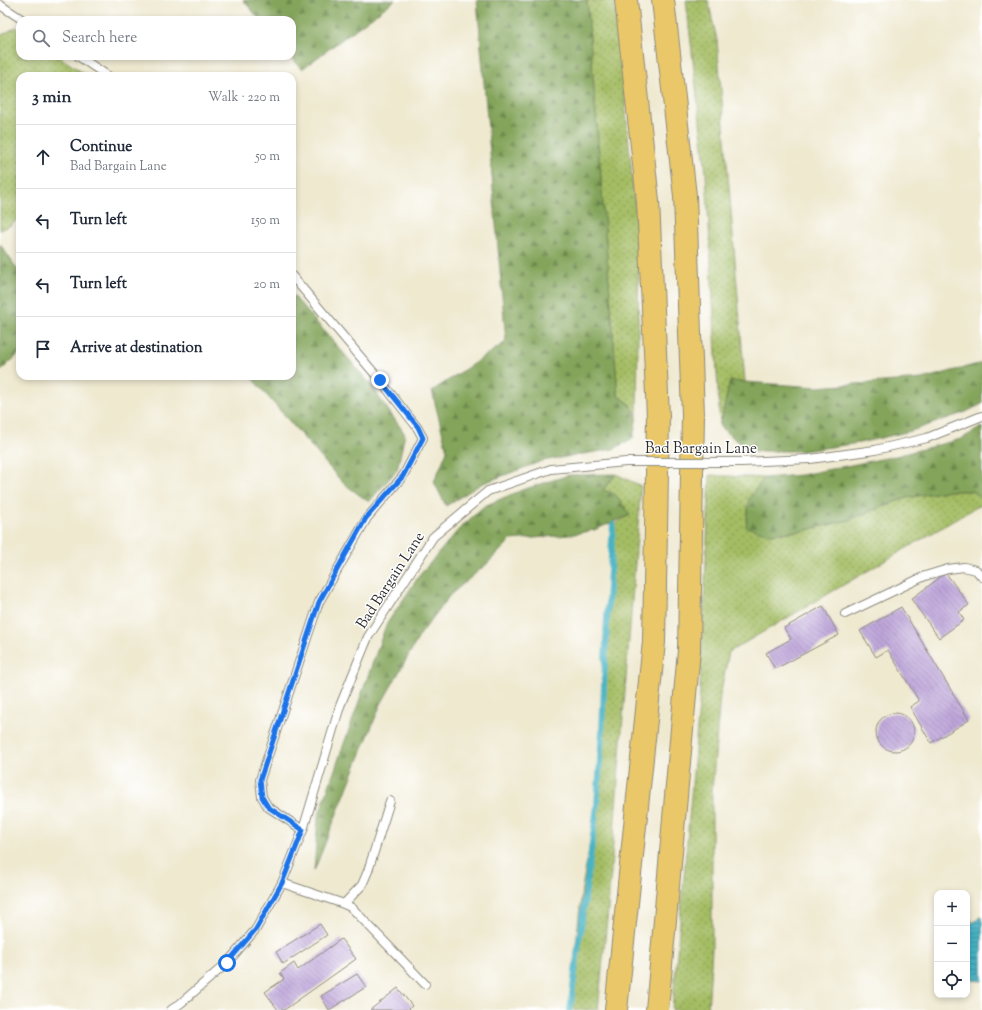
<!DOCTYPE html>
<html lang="en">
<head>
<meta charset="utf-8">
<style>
  body { margin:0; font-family:"Sorts Mill Goudy",serif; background:#f6f6f7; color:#1f2937 }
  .controls { position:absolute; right:12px; bottom:12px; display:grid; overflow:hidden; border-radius:8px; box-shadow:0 2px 6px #0003 }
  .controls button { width:36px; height:36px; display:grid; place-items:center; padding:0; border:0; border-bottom:1px solid #e0e1e3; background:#fff; color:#1f2937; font:20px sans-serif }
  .stop { position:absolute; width:12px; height:12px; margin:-9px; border:3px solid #1a73e8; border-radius:50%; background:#fff }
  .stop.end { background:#1a73e8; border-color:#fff; box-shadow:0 1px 4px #0008 }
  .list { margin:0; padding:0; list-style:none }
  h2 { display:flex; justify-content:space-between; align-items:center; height:52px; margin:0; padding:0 16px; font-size:17px }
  h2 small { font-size:13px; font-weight:400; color:#747a83 }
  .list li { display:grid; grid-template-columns:26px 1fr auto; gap:12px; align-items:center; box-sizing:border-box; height:64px; padding:0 16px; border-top:1px solid #e0e1e3 }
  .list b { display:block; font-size:15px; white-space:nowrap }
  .list p { margin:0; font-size:13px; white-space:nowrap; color:#747a83 }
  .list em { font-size:13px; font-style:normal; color:#747a83 }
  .icon { flex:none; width:22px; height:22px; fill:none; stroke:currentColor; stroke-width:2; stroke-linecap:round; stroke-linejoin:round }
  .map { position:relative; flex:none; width:982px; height:1010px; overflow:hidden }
  .search { position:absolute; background:#fff; box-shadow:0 2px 6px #0003; left:16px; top:16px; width:280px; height:44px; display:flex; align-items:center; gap:10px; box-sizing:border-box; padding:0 14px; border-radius:12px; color:#747a83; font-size:15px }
  .panel { position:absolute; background:#fff; box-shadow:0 2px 6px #0003; left:16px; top:72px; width:280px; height:308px; border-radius:12px }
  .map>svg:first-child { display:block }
</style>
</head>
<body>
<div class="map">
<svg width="982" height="1010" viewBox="0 0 982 1010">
  <defs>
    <pattern id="grass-dots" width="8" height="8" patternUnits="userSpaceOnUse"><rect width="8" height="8" fill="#a4bd64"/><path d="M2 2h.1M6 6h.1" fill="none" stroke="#869a53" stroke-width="1.8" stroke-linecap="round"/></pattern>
    <pattern id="forest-firs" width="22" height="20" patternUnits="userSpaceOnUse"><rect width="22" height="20" fill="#83a45a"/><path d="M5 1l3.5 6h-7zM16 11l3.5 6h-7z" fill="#6b864b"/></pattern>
    <pattern id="water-rules" width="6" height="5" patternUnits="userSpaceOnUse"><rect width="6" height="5" fill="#47b3c5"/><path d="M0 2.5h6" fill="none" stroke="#3b92a0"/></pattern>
    <pattern id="building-back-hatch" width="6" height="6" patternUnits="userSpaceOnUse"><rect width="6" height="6" fill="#bea6da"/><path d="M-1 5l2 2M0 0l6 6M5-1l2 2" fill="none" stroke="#9b87b1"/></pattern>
  </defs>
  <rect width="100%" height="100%" fill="#fff"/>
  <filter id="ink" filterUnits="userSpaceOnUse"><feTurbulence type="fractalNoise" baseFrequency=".025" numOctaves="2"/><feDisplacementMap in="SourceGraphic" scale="8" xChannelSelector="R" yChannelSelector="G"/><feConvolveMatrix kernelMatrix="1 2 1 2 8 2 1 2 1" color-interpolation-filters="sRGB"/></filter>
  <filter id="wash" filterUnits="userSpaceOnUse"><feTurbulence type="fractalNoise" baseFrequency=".012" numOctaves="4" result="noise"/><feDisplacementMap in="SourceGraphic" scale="16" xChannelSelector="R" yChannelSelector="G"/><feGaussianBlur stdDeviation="0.9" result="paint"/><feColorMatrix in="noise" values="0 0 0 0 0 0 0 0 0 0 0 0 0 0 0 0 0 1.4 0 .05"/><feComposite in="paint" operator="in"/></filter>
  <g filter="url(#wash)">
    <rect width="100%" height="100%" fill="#efe9d0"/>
    <g fill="url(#grass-dots)" stroke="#687448">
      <path d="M587,0h27l4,27 21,223 -2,166 -8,-13 -11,-7z"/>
      <path d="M686,0h22l9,40 28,342 -15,-1 -10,46 -14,-253z"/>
      <path d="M16,27l4,3v26h38l30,20h-68v141l-9,8 -11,5v-194z"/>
      <path d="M616,474l25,12 -33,423 -10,101h-29l13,-122 15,-82 5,-74 5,-114 6,-93 17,-10 -27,-25z"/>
      <path d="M710,475l54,3 -15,21 20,35 33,-3 47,-11 32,-13 25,-9 39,-7h29l8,9v4l-253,148 -9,44 -8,95v158l-4,61h-36l27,-304z"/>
    </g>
    <g fill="url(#forest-firs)" stroke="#576842">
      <path d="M243,0h152l-93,69 -12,-13h2v-36h-32z"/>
      <path d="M477,0h110l31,396 11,7 8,13 -4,23 -20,10 -71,12 -61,23 -35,22 -12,-24 13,-31 -15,-60 74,-49z"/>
      <path d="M0,244l20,29v80l-20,18z"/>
      <path d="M292,294l75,86 38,54 -8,36 -28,32 -26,-19 -93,-107h42z"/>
      <path d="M982,363v41l-16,8 -55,19 -52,12 -56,8h-53l-30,-24 10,-46 87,6 105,-8z"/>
      <path d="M982,427v73l-8,-9h-29l-39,7 -25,9 -32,13 -47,11 -33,3 -23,-7 3,-28 15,-21 37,-3 95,-19 65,-17z"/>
      <path d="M616,474l-13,16 12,4 15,21 -36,15 -25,5 -58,5 -23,23 -38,32 -30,40 -40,71 -66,165 4,-54 68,-192 33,-49 40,-47 25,-23 38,-16 47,-15z"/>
    </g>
    <path fill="url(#water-rules)" stroke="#396f78" d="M982,916v65l-11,-1 -4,-6v-49l3,-7 3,5z"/>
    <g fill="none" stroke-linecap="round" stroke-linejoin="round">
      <path stroke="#47b3c5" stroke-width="6" d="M570,1010l27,-204 5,-74 5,-114 6,-93"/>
    </g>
    <g id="blocks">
      <g fill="url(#building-back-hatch)">
        <path d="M946,573l23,32 -10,7 5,8 -25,18 -28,-39z"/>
        <path d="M823,606l16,29 -64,34 -9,-16 25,-14 -7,-11z"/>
        <path d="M901,607l68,113 -38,23 -21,-36 9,-6 -31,-51 -12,7 -16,-26z"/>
        <circle cx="895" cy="732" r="19"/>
        <path d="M320,924l7,11 -44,29 -7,-12z"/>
        <path d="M341,939l15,20 -72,51h-6l-13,-18 19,-13 -4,-6 14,-10 4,7z"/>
        <path d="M357,974l9,13 -37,23 -8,-14z"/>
        <path d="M398,988l14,18 -4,4h-38z"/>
      </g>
    </g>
  </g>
  <g filter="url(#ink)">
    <use href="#blocks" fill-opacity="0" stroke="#8d8a7e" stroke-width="1"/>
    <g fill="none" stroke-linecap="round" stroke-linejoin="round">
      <defs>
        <g id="service">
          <path d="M0,5l23,15"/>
          <path d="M78,56l30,20"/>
          <path d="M292,276l88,104 37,47 6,11 -20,38 -36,42 -48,84 -59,178 2,17 6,10 35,23"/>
          <path d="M742,462l68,-3 65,-9 52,-12 55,-22"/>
          <path d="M845,614l80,-38 23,-7 16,-2 12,3 6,7"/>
          <path d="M282,883l62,21 8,4 73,76"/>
          <path d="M344,904l18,-19 6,-14 22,-70"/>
          <path d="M171,1010l10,-7 46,-40 29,-34 26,-46 21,-53 37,-124 28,-69 65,-100 55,-46 63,-22 75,-7"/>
        </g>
        <g id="trunk">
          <path d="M616,1010l38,-368 4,-226 -10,-215 -22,-201"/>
          <path d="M657,1010l32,-360 4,-235 -8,-219 -22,-196"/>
        </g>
      </defs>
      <use href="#service" stroke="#8d8a7e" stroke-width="10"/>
      <use href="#trunk" stroke="#8d8a7e" stroke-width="24"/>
      <use href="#service" stroke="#fff" stroke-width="8"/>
      <use href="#trunk" stroke="#eac769" stroke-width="22"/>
      <defs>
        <path id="service-bridge" d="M626,462h116"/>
      </defs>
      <use href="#service-bridge" stroke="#8d8a7e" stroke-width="10" stroke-linecap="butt"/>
      <use href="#service-bridge" stroke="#fff" stroke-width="8"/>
    </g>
  </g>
  <g fill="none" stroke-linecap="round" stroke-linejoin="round" filter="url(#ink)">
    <path stroke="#1a73e8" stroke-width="5" d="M227,963l29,-34 26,-46 21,-53 -35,-23 -6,-10 -2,-17 59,-178 47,-84 37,-42 20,-38 -5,-11 -38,-47"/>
  </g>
  <g text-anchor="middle" stroke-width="3" stroke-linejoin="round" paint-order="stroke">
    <g font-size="15" fill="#2b2b2b" stroke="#fff">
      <text x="701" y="453">Bad Bargain Lane</text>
      <text transform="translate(390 580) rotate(-57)" y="5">Bad Bargain Lane</text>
    </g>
  </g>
</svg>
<div class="controls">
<button>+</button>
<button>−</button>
<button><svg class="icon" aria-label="locate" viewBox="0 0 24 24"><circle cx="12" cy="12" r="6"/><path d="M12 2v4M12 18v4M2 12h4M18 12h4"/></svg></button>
</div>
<div class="stop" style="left:227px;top:963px"></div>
<div class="stop end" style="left:380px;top:380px"></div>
<div class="search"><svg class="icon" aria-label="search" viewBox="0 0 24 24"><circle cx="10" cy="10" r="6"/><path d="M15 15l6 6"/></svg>Search here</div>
<section class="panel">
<h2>3 min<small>Walk · 220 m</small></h2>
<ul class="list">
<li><svg class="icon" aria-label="ahead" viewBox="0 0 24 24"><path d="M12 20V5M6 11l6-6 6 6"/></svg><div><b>Continue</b><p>Bad Bargain Lane</p></div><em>50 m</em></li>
<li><svg class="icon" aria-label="left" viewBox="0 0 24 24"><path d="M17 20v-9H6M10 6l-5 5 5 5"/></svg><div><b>Turn left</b></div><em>150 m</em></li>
<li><svg class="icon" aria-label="left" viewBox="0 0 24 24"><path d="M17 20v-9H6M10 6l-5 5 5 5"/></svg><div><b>Turn left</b></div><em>20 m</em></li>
<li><svg class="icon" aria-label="arrive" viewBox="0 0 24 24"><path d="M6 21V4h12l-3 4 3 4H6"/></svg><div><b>Arrive at destination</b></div></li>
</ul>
</section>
</div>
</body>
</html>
